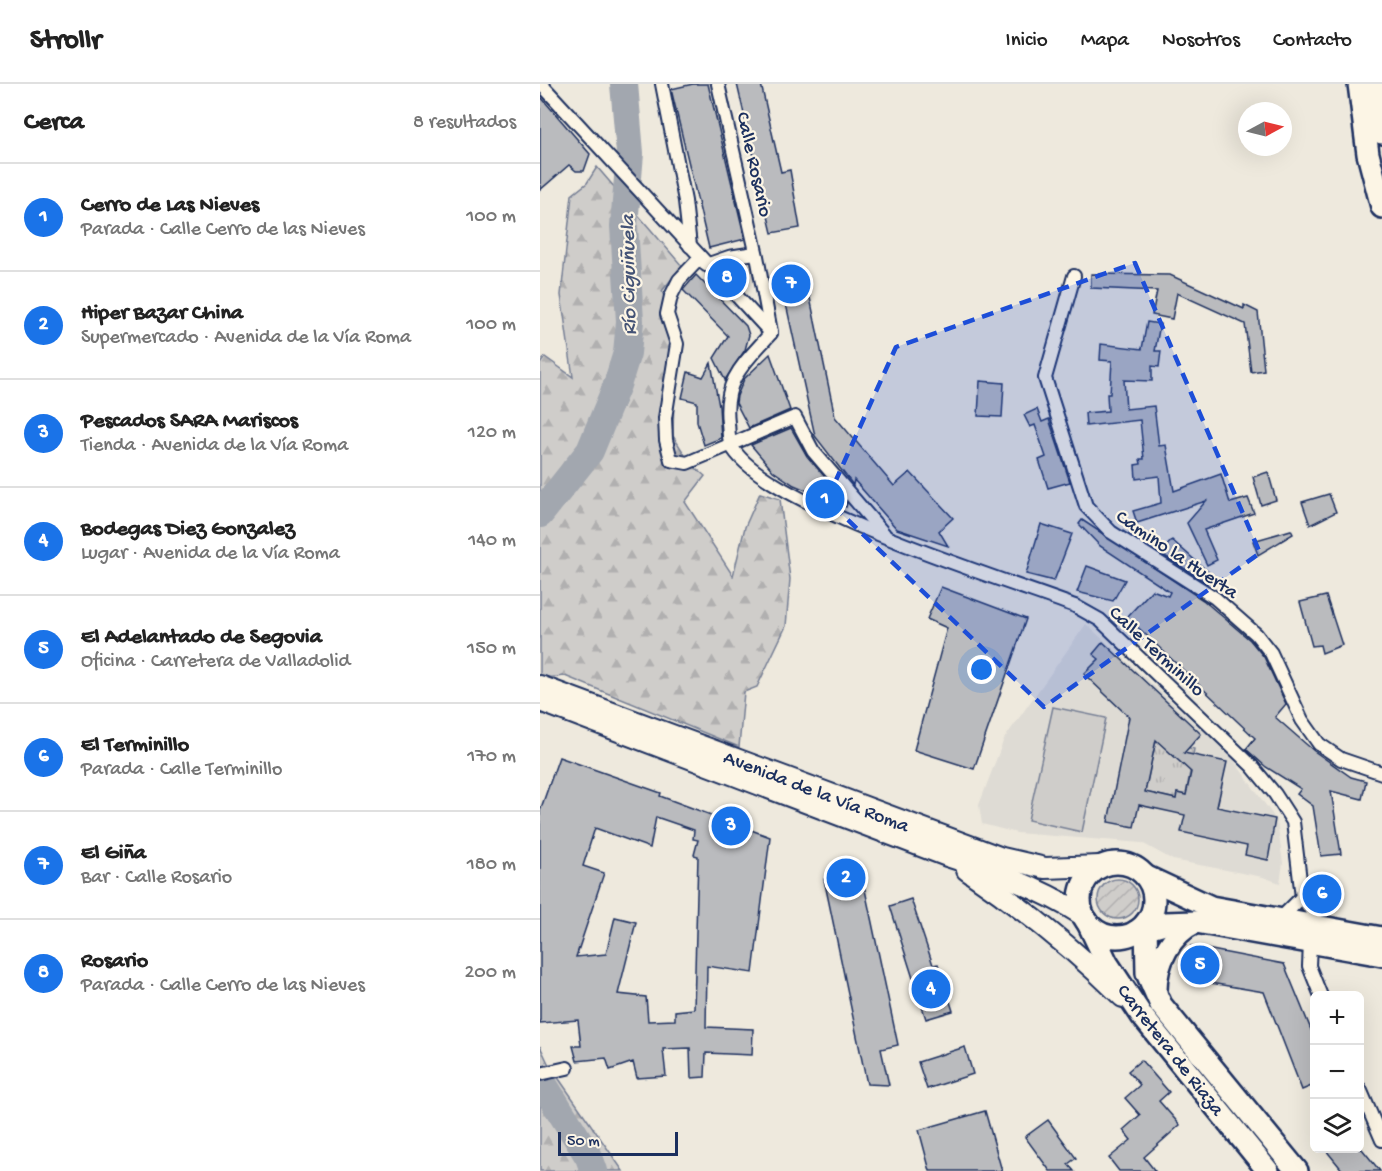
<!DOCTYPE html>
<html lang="es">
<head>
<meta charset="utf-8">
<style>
  body { margin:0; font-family:"Gochi Hand",sans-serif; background:#f6f6f6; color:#222 }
  .controls { position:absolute; right:18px; bottom:18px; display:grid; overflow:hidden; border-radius:9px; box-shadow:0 6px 24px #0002 }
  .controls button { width:54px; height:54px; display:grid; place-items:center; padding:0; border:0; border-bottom:2px solid #e0e0e0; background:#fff; color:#222; font:30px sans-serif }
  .compass { position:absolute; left:698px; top:18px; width:54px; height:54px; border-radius:50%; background:#fff; box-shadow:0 6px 24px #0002; rotate:83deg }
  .scale { position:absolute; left:18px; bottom:15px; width:120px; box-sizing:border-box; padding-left:6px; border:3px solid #1b2f5e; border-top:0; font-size:16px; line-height:21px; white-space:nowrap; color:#1b2f5e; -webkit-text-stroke:4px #fcf5e5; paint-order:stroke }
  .you { position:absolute; left:442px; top:586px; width:21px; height:21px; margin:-15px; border:4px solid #fff; border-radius:50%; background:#1a73e8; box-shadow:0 0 0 9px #1a73e833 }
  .badge { display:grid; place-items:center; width:39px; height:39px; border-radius:50%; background:#1a73e8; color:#fff; font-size:20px; font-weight:700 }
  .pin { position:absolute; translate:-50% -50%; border:3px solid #fff; box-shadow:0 2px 6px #0006 }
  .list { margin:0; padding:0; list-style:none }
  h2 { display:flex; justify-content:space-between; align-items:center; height:78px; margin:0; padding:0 24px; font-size:26px }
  h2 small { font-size:20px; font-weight:400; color:#767676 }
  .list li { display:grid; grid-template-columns:39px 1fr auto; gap:18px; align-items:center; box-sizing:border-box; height:108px; padding:0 24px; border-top:2px solid #e0e0e0 }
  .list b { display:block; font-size:22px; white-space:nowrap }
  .list p { margin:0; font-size:20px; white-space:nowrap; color:#767676 }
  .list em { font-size:20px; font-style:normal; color:#767676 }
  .icon { flex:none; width:33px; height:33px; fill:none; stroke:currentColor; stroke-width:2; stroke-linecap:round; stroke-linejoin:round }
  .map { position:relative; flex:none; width:842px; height:1087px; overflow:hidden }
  header { display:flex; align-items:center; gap:36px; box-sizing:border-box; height:84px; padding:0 30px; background:#fff; border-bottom:2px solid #e0e0e0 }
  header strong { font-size:28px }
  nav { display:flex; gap:33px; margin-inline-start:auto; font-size:21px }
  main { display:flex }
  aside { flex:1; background:#fff }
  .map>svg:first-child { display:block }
</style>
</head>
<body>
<header>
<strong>Strollr</strong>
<nav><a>Inicio</a><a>Mapa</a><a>Nosotros</a><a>Contacto</a></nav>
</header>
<main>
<aside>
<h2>Cerca<small>8 resultados</small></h2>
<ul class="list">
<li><span class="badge">1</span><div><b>Cerro de Las Nieves</b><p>Parada · Calle Cerro de las Nieves</p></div><em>100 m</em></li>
<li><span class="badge">2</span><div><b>Hiper Bazar China</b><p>Supermercado · Avenida de la Vía Roma</p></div><em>100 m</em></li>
<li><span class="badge">3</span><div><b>Pescados SARA Mariscos</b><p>Tienda · Avenida de la Vía Roma</p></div><em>120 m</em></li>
<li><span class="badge">4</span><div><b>Bodegas Diez Gonzalez</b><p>Lugar · Avenida de la Vía Roma</p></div><em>140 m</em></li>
<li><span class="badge">5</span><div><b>El Adelantado de Segovia</b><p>Oficina · Carretera de Valladolid</p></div><em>150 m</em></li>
<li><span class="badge">6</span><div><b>El Terminillo</b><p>Parada · Calle Terminillo</p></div><em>170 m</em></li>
<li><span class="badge">7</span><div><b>El Giña</b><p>Bar · Calle Rosario</p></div><em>180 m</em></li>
<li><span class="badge">8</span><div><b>Rosario</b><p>Parada · Calle Cerro de las Nieves</p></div><em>200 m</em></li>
</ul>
</aside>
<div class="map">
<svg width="842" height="1087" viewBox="0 0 842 1087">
  <defs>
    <pattern id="forest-firs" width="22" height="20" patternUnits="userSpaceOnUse" patternTransform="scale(1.5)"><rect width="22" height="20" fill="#cfcdca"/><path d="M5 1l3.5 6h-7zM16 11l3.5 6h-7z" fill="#b1b0b0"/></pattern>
    <pattern id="park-tufts" width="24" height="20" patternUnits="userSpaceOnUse" patternTransform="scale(1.5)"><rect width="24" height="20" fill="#cfcdca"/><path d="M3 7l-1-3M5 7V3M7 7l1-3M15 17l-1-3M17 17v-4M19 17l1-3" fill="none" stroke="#b1b0b0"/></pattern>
    <pattern id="garden-furrows" width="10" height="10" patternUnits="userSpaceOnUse" patternTransform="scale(1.5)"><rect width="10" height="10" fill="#cfcdca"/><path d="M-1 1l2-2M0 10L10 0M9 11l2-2" fill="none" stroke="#b1b0b0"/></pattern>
  </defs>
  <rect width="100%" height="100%" fill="#eee9dd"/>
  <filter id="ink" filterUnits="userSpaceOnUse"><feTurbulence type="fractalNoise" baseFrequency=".0167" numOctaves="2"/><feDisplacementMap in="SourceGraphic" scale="12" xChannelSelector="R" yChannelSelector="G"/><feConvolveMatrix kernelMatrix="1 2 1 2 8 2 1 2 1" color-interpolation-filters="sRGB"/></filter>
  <g filter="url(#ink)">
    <path fill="#dedbd4" d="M546,540l144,131 47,66 6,42 -3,20 -17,-6 -90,-17 -31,-17 -125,-10 -35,-9 -3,-19 25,-66z"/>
    <g fill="url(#forest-firs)" stroke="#757e94" stroke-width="1.5">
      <path d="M57,83l85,99 -20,25 8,23 5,41 -2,81 17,27 15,13 -20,26 48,74 12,-49 15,-34 20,6 10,80 -4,47 -29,61 -13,5 -5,55 -174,-71 -20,2 -5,16v-330l5,-7 28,20 -12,-82 11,-100 15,-12z"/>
      <path d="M0,962l8,17 75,108h-83z"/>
    </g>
    <path fill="url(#park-tufts)" stroke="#757e94" stroke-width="1.5" d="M616,656l38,9 -8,46 -9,-2 -1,6 -31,-7z"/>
    <circle fill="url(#garden-furrows)" stroke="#757e94" stroke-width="1.5" cx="578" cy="815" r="20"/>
    <path fill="#cfcdca" stroke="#757e94" stroke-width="1.5" d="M513,623l53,11 -24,114 -54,-12z"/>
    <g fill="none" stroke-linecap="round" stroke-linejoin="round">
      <g stroke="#a2a7af" stroke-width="28">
        <path d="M0,430l50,-63 27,-66 10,-32 3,-32 -6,-95 6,-73 -6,-69"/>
        <path d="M0,995l49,78 5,14"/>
      </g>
    </g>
    <g fill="#babbbe" stroke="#1b2f5e" stroke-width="1.5" fill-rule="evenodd">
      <path d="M153,0h15l37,155 -36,9 -38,-159z"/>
      <path d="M197,0h24l20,88 9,-2 10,58 -28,5z"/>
      <path d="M0,12l50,58 -6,17h-8l-7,-6 -29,25z"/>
      <path d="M264,185l31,148 59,69 16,-14 43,46 -14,13 9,15 -51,-17 -43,-49 -1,5 -38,-49 -36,-164z"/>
      <path d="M551,190l79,1 74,34v-4l14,7 6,58 -13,2 -6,-48 -68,-31 -5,26 -20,-4 5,-24 -66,-3z"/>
      <path d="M156,191l50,51 3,9 -4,15 -20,30 -11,-22 14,-22 -45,-46z"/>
      <path d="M607,238l13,2 -5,27h6l-2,16 -7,-1v15l-28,-1 2,29 28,-3 5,40 7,-1 8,46 47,-17 9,29 18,-5 6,15 -50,17 13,30 -10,5 -20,-42 19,-22 -69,22 -4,-12 28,-8 -2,-27 -23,3 -1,-14 6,-1 -1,-5h4l-4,-39 -54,6 -1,-13 23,-2 -1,-17h3l2,-33 -12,-1 1,-16 41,5z"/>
      <path d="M230,270l20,56 -41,18 -13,-25 1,-7 7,-17z"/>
      <path d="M171,279l8,43 2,32 -17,7 -7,-23v-20l-15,-4 6,-26 15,5z"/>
      <path d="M440,297l24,2 -2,34 -24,-1z"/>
      <path d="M497,325l5,13 7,-3 21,63 -22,6 -9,-28 7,-3 -11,-32 -5,2 -6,-12z"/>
      <path d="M251,344l16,28 40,47 -1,4 -52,-22 -21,-14 -22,-26z"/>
      <path d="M728,388l8,28 -15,5 -8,-28z"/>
      <path d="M789,410l7,18 -26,13 -8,-23z"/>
      <path d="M542,436l121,80 47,40 14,17 22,47 -11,13 39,34 37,26 15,4 -4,18 -31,-8 10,63 -20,2 -8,-50 -16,-12 4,-5 -35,-22 -20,-18 9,-11 -128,-121 25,-27 16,6 2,-4 -70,-46 -21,-22z"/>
      <path d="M501,440l31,10 -18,47 -28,-7z"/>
      <path d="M751,446l2,4 -35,21 -5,-14z"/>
      <path d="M632,456l43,38 -8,5 -47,-30z"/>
      <path d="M547,482l38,14 -12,21 -36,-9z"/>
      <path d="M401,503l85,32 -52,150 -60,-19 33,-122 -20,-9z"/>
      <path d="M786,512l16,49 -20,8 -2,-8 -8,1 -12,-44z"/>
      <path d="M563,558l98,92 -17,19 43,9 -10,45 58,12 -7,41 -23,-5 2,-9 -66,-14 4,-17 -46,-10 -5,22 -26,-5 21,-105 -45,-43 15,-15 -6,-5zM616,656l35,32 -5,23 -9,-2 -1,6 -31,-7z"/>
      <path d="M19,673l102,36 -1,3 110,41 -17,136 -46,-7 -1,61 47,2 -1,26 -46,-2 -1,24 -14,1 -1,-30 -27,1 3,27 -29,2 -4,-16 -23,8 -4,-12 -29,3 -4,-15h8l-3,-26 -38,3v-212zM116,733l38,13 -1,9 5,1 -4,15 4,1 -4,153 -19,2v9l-27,1 -2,-24 -28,-3 18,-72 -21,-5 -9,37 -30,3 28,-84 -21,-7 12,-38 55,20z"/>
      <path d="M321,787l37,174 -17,4 8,36 -22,-1 -43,-205z"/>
      <path d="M371,815l22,66 5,-1 15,47 -27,8 -36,-113z"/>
      <path d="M651,862l93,18 30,73v48l-12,5 -38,-98 -78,-13z"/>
      <path d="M425,963l8,27 -46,15 -9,-27z"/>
      <path d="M601,976l28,32 -10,9 21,24 -36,32 11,14h-36l-10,-13 22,-18 -8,-10 17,-15 -15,-17 15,-13 -12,-14z"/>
      <path d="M445,1027l17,60h-72l-11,-41z"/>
      <path d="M508,1036l28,38 -8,6 6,7h-24l-25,-34z"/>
      <path d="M785,1065h37l18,22h-37z"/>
    </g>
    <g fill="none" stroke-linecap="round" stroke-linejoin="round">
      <defs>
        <g id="minor">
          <path d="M1,0l230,249"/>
          <path d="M122,0l23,117 5,45"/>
          <path d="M178,0l39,172 14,76"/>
          <path d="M160,174l-21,22 -8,16 -4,18 10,30 -12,74 1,22 5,20 16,3 108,-46 18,34 71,83"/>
          <path d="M166,181l23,-8 26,-4"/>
          <path d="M534,192l-29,102 41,128 25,26 104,66 41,36 15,19 31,67 17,24 22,15 41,14"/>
          <path d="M231,249c-27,31 -48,46 -43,90 1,7 0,16 3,22 29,59 277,136 344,161l25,14 152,146 23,28 18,28 9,75 20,30"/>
          <path d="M738,837l24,-24"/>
          <path d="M770,859l-1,23 12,30"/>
          <path d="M0,990l27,-6"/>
          <path d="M820,1005l22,51"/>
        </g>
        <g id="primary">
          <path d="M0,602l462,172 43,10 55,-2"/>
          <path d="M0,617l407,155c48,15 95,33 137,60"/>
          <path d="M427,786c56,38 107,79 156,127"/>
        </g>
        <g id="trunk">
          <path d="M819,0l9,70 14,53"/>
          <path d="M837,0l5,49"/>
          <circle cx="577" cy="816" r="37"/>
          <path d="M607,793l64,30 171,31"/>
          <path d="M547,837l20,42 35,53 126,155"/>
          <path d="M606,839l1,50 14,32 136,166"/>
          <path d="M597,847l28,-8 31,-1 186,33"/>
          <path d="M616,906c0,-27 14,-56 40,-68"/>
        </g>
      </defs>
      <use href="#minor" stroke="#1b2f5e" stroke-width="16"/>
      <use href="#primary" stroke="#1b2f5e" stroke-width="24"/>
      <use href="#trunk" stroke="#1b2f5e" stroke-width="26"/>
      <use href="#minor" stroke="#fcf5e5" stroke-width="12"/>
      <use href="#primary" stroke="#fcf5e5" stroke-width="20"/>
      <use href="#trunk" stroke="#fcf5e5" stroke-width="21"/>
    </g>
  </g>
  <path fill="#1d4ed8" fill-opacity="0.2" stroke="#1d4ed8" stroke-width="4.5" stroke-dasharray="12 8" stroke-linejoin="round" d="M595,179l125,290 -216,154 -217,-207 69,-153z"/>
  <g text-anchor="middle" stroke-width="4.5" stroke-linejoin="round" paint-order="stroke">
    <g font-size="20" fill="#1b2f5e" stroke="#fcf5e5">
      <text transform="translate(216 80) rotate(77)" y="7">Calle Rosario</text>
      <text transform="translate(638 469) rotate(34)" y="7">Camino la Huerta</text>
      <text transform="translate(618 566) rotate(43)" y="7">Calle Terminillo</text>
      <text transform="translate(277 706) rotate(21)" y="7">Avenida de la Vía Roma</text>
      <text transform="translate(632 965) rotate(52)" y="7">Carretera de Riaza</text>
    </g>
    <g font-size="21" font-style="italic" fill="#445376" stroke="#fcf5e5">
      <text transform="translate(87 191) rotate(-91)" y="7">Río Ciguiñuela</text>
    </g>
  </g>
</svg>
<div class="controls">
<button>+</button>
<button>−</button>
<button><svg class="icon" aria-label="layers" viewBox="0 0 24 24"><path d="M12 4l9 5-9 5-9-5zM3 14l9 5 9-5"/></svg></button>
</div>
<svg class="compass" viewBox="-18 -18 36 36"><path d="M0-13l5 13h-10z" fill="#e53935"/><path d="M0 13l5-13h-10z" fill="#767676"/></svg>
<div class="scale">50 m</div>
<div class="you"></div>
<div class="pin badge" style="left:285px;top:415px">1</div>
<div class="pin badge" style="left:306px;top:794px">2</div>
<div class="pin badge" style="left:191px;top:742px">3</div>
<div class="pin badge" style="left:391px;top:905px">4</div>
<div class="pin badge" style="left:660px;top:881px">5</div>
<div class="pin badge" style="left:782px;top:810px">6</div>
<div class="pin badge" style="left:251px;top:200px">7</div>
<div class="pin badge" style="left:187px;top:194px">8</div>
</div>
</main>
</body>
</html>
